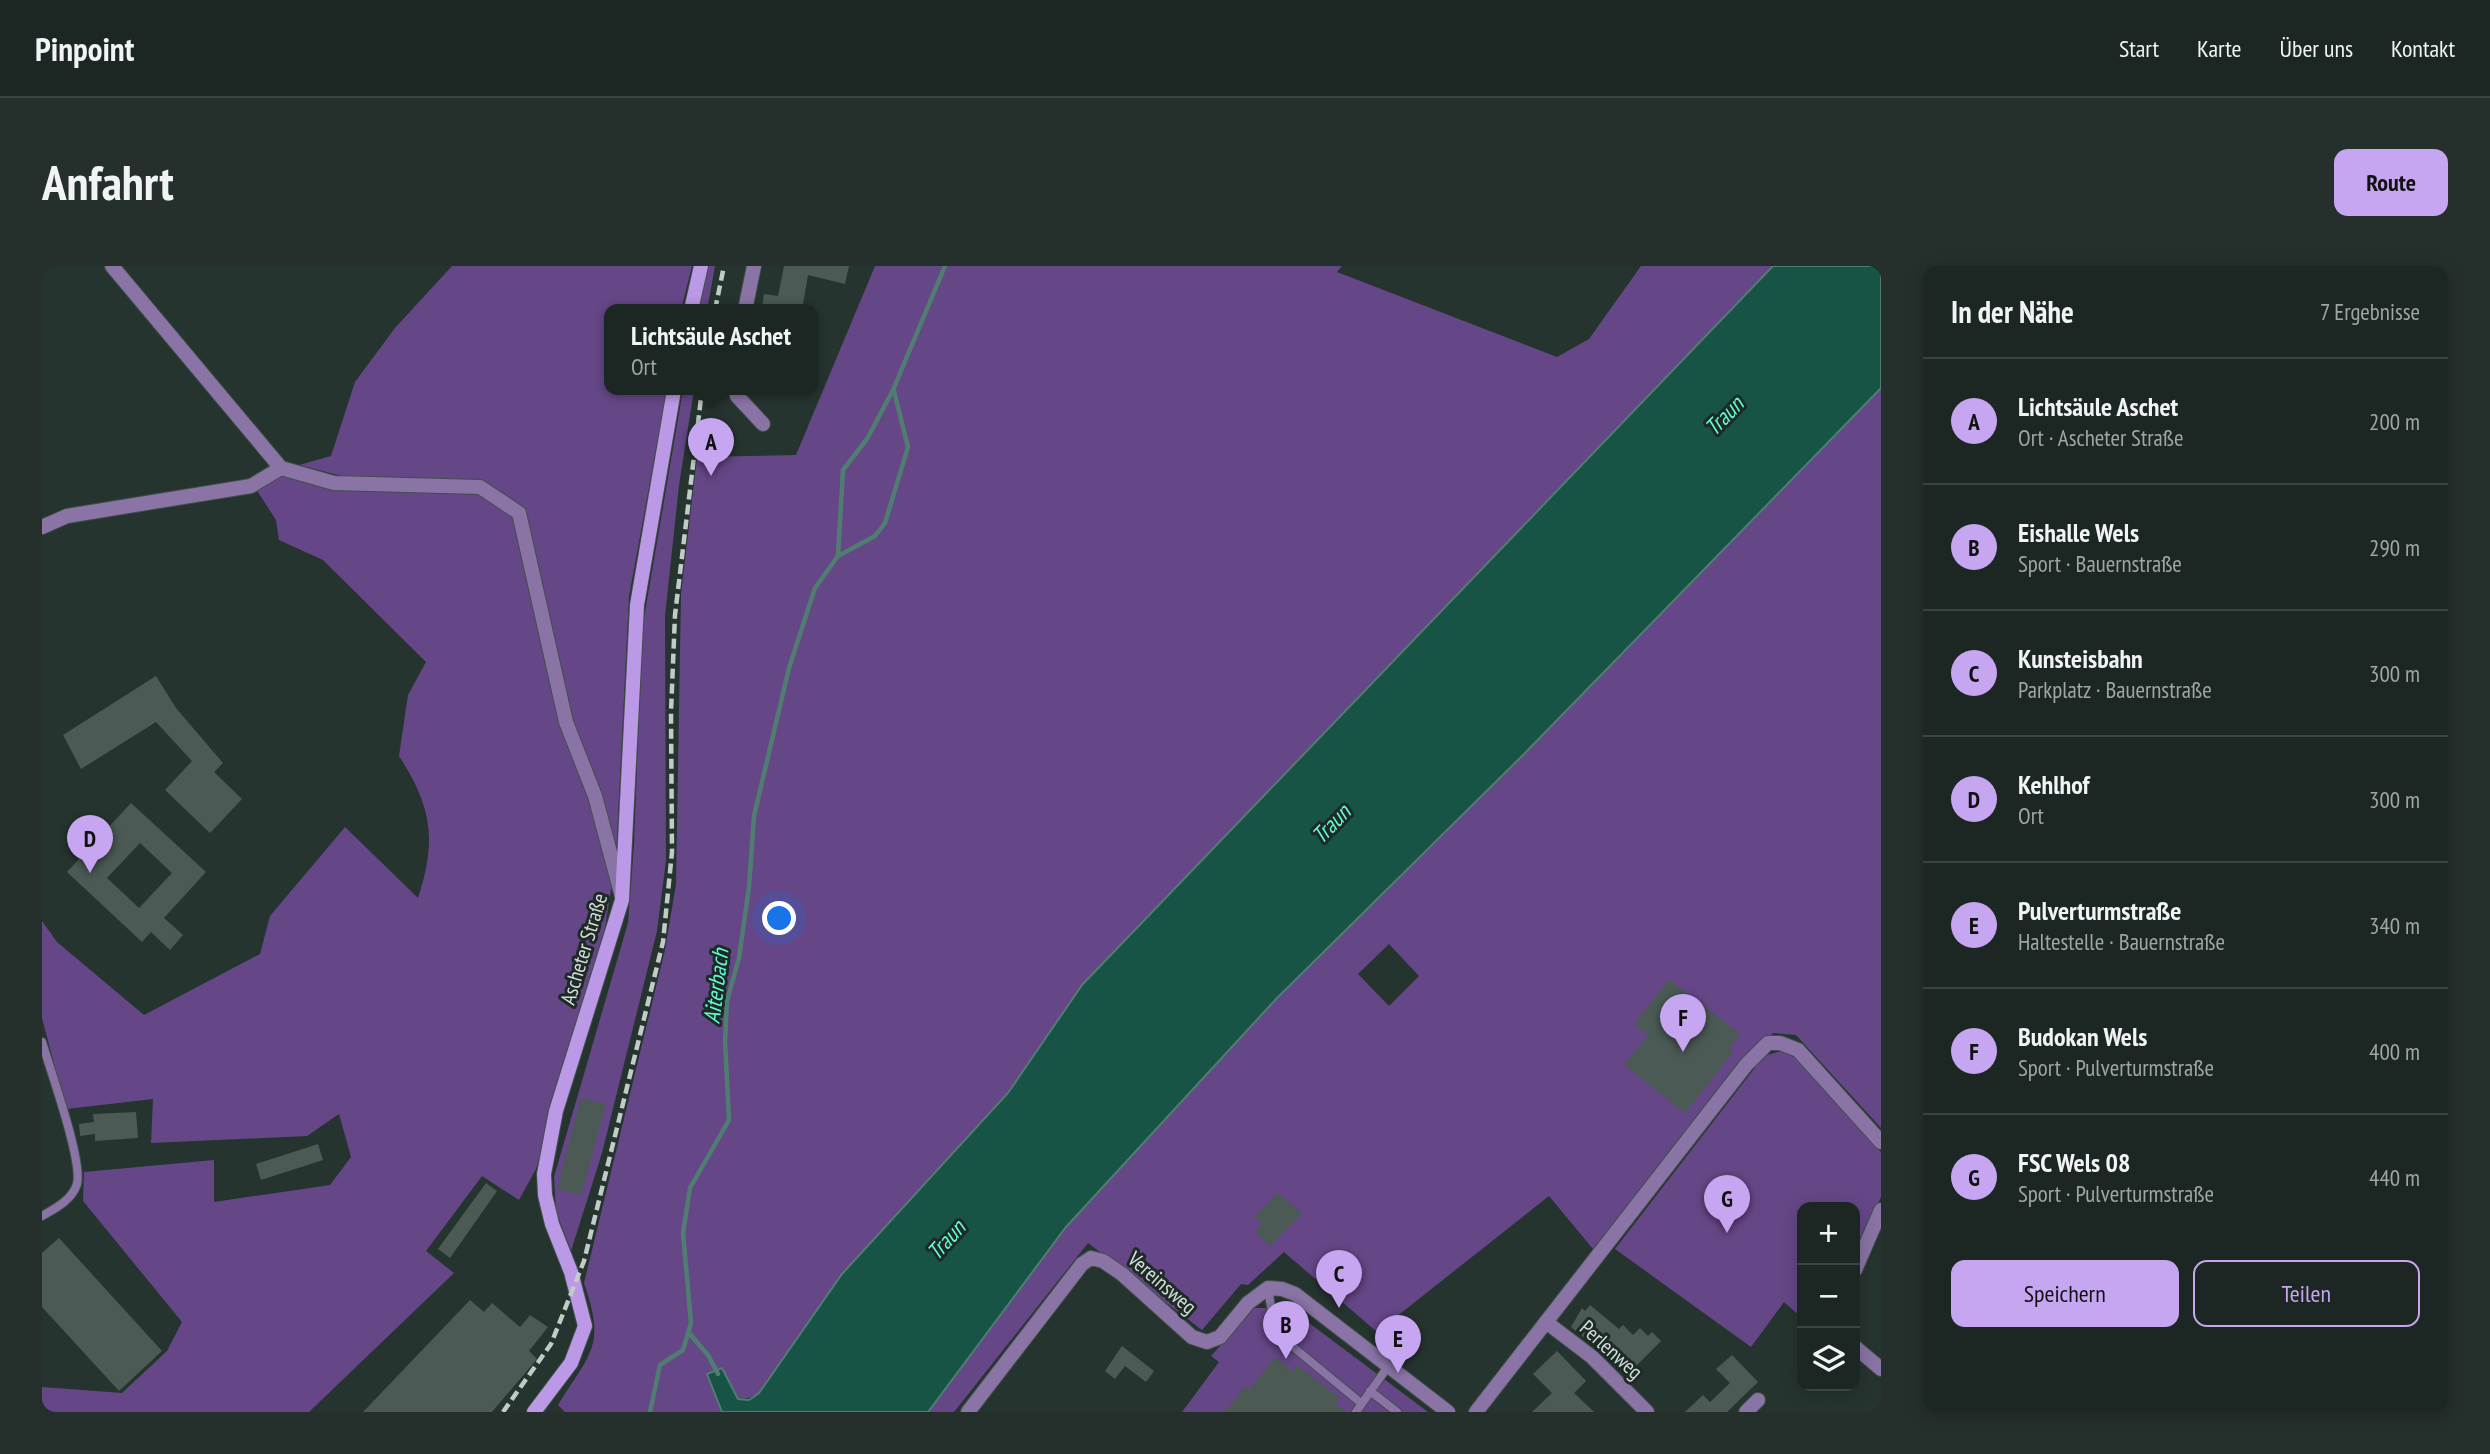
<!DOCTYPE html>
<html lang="de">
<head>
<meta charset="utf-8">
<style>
  body { margin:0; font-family:"PT Sans Narrow",sans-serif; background:#252f2c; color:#f1f3f6 }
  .controls { position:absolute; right:21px; bottom:21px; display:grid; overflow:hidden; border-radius:14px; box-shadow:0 4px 18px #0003 }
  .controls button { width:63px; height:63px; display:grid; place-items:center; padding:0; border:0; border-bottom:2px solid #3a4441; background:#1c2724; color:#f1f3f6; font:35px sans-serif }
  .you { position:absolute; left:738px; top:653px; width:24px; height:24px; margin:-18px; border:5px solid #fff; border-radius:50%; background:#1a73e8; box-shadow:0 0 0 10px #1a73e833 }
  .badge { display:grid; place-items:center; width:46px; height:46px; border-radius:50%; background:#c6a6f0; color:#111; font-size:23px; font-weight:700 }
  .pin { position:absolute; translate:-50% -58px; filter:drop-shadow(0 2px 4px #0008) }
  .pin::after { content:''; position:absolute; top:37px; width:24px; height:21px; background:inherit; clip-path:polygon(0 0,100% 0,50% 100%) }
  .popup { position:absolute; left:562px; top:38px; width:214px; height:91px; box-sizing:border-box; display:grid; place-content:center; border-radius:14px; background:#1c2724; filter:drop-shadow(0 2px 5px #0005); font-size:23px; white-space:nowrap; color:#a0a5a6 }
  .popup b { font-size:26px; color:#f1f3f6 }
  .popup::after { content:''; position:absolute; left:50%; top:100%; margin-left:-14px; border:14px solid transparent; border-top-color:#1c2724 }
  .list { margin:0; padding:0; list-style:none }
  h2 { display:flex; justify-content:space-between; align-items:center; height:91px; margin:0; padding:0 28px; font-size:30px }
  h2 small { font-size:23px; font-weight:400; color:#a0a5a6 }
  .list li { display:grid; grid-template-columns:46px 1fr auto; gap:21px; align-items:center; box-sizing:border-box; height:126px; padding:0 28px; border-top:2px solid #3a4441 }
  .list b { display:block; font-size:26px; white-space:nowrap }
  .list p { margin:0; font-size:23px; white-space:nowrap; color:#a0a5a6 }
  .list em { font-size:23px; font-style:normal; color:#a0a5a6 }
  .actions { display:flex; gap:14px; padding:21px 28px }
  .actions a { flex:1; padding:16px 0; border:2px solid #c6a6f0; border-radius:14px; text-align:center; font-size:24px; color:#c6a6f0 }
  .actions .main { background:#c6a6f0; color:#111 }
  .icon { flex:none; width:38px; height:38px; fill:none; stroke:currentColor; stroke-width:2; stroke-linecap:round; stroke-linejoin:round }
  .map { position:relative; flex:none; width:1839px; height:1146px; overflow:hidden; border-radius:14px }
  header { display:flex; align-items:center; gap:42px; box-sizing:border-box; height:98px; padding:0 35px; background:#1c2724; border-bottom:2px solid #3a4441 }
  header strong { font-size:33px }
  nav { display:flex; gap:38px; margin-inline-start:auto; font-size:24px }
  .intro { display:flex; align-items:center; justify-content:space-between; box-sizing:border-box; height:168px; padding:0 42px }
  h1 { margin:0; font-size:49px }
  .button { padding:18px 32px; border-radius:14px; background:#c6a6f0; color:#111; font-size:24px; font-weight:700 }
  main { display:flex; gap:42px; padding:0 42px }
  aside { flex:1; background:#1c2724; border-radius:14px; box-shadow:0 4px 18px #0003 }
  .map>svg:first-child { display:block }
</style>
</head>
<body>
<header>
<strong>Pinpoint</strong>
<nav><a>Start</a><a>Karte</a><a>Über uns</a><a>Kontakt</a></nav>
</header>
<div class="intro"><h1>Anfahrt</h1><a class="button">Route</a></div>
<main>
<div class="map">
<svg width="1839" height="1146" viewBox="0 0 1839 1146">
  <rect width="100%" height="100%" fill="#263430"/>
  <g fill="#654787" fill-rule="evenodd">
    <path d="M410,0h240l-11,44h-71v80h57l-38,206 -13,262 -12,76 -68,235 -17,31 -37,-24 -56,75 28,22 -145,139h-267v-25l80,6 45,-42 15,-29 -99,-121 1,-29 130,-12v42l116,-17 21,-28 -12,-43 -32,22 -156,7 2,-44 -87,10 -24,-91v-97l15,21 87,73 116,-61 10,-38 75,-89 73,71c19,-58 14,-91 -19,-142l9,-61 18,-33 -103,-102 -44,-20 -3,-20 -20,-31 28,-14 62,2 -47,-12 32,-9 24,-74 40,-54z"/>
    <path d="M666,0h7l-8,44h-9z"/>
    <path d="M833,0h467l-5,6 220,85 32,-18 52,-73h132l-691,719 -74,108 -166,181 -83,119c-23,15 -34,-4 -51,-18l14,37h-157l-7,-7c33,-53 48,-59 26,-122l81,-333 11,-66 5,-290 16,-137 99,-2z"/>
    <path d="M1839,122v740l-85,-93 -23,-2 -89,102 -91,114 -44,-53 -172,136 -93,-80 -36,33 -7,-1 -39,46 -114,-87 -134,169h-26l138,-185 210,-228 248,-245zM1347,678l30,32 -30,30 -31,-32z"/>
    <path d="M641,124h11l-15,95 -14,131 1,244 -9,71 -55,222 -31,98 -15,-40 -2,-34 74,-254 6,-78 8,-215z"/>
    <path d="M1739,785l19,9 81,92v45l-26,62v-52h-53v111l-18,-16 -33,45 -136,-98 149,-193z"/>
    <path d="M1212,1042h35l139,104h-246l37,-50 -8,-6z"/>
  </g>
  <path fill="#185445" stroke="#507d71" stroke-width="2" d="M1731,0h108v122l-357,366 -248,245 -210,228 -138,185h-206l-15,-38 15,-6 16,31 11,1 10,-7 83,-119 166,-181 74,-108z"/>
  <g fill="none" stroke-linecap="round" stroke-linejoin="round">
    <g stroke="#507d71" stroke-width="4.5">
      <path d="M796,290l37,-20 10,-13 23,-76 -14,-56"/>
      <path d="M647,1067l19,22 10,19"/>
      <path d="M608,1146l10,-47 23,-15 8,-27 -8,-90 7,-45 39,-68 -4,-79 2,-40 12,-43 10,-71 5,-71 35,-148 26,-80 23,-32 5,-86 24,-31 26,-49 52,-124"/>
    </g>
  </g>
  <g fill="#4b5a55" fill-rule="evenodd">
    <path d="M742,0h65l-4,18 -37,-9 -6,35 -40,-2 2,-14 14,2z"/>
    <path d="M114,410l20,32 47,55 -9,9 28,27 -32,34 -45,-43 27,-29 -36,-39 -75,47 -18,-34z"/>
    <path d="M89,537l75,69 -42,46 19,17 -13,15 -19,-18 -9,10 -75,-70zM98,577l32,30 -33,35 -32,-30z"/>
    <path d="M1627,713l71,55 -11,15 4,3 -48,61 -61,-48 24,-30 -14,-11z"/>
    <path d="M539,832l25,6 -25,91 -24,-6z"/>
    <path d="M94,846l2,26 -43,3v-7l-15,2 -1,-12 15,-2 -1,-8z"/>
    <path d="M276,878l5,16 -62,20 -5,-16z"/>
    <path d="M444,917l11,8 -47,67 -12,-9z"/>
    <path d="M1236,927l24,21 -32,32 -15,-15 7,-6 -8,-8z"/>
    <path d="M17,972l103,113 -43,40 -77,-84v-54z"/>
    <path d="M428,1034l14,12 8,-9 28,24 10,-12 18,12 -19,24 8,8 -45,53h-129z"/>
    <path d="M1548,1039l29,24 4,-4 10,10 7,-7 8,8 4,-4 9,9 -34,34 -17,-16 7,-8 -11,-10 -9,-8 -7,9 -19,-15 11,-19 3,3z"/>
    <path d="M1080,1080l32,25 -8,11 -21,-16 -10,13 -10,-8z"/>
    <path d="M1515,1085l29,30 -12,12 20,19h-62l20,-19 -19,-19z"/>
    <path d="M1690,1089l26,27 -31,30h-42l18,-17 7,7 20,-19 -14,-14z"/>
    <path d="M1233,1091l18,14 4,-6 43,33 -5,6 11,8h-121l20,-26 4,4z"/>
  </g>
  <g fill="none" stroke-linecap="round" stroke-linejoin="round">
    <defs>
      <g id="service">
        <path d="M0,776c8,27 41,119 35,142 -5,16 -21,24 -35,32"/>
        <path d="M1226,1022l7,44 86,71"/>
        <path d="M1328,1125l27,21"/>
        <path d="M1314,1146l33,-47"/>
      </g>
      <g id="minor">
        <path d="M70,0l169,202"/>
        <path d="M703,44l9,-44"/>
        <path d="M694,124l1,6 26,28"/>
        <path d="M239,202l53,15 146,4 39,26 47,209 29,74 27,101"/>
        <path d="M0,261l25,-11 184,-30 30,-18"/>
        <path d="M1813,1004l26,-60"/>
        <path d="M1504,1056l46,35 55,55"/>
        <path d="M1813,1081l26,22"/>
        <path d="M926,1146l114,-148 9,-6 12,3 19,13 70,63 15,5 13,-5 28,-34 20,-15 14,1 13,5 153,118"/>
        <path d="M1434,1146l270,-347 22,-22h12l18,7 83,92"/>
        <path d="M1704,1146l12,-12"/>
      </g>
      <g id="secondary">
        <path d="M649,44l10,-44"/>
        <path d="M492,1146l37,-49 14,-37 -14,-54 -19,-48 -7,-29 -1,-21 12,-63 66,-211 15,-295 37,-215"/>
      </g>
    </defs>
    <use href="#service" stroke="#424f4b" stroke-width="10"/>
    <use href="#minor" stroke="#424f4b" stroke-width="16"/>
    <use href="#secondary" stroke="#424f4b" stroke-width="16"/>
    <use href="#service" stroke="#8974a5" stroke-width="8"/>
    <use href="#minor" stroke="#8974a5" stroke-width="14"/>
    <use href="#secondary" stroke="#bc99e7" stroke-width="14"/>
    <g stroke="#c2cbc7" stroke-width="4.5" stroke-dasharray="10 5" stroke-linecap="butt">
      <path d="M673,44l9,-44"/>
      <path d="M461,1146l48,-68 33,-83 79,-319 9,-90 -1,-140 4,-97 27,-225"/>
    </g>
  </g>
  <g text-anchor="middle" stroke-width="6" stroke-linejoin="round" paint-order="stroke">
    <g font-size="21" fill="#d4ddd9" stroke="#1d2a26">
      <text transform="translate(542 683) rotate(-73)" y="7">Ascheter Straße</text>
      <text transform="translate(1120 1017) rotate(41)" y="7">Vereinsweg</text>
      <text transform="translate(1569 1084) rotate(42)" y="7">Perlenweg</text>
    </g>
    <g font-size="23" font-style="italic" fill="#63fad3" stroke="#1d2a26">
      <text transform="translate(1682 150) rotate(-46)" y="8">Traun</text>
      <text transform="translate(1289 558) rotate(-46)" y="8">Traun</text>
      <text transform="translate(674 720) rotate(-83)" y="8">Aiterbach</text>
      <text transform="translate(904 974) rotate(-48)" y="8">Traun</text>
    </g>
  </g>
</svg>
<div class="controls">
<button>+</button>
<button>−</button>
<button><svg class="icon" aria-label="layers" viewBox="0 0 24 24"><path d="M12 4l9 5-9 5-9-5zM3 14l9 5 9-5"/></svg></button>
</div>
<div class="you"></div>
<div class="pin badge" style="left:669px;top:210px">A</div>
<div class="popup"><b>Lichtsäule Aschet</b>Ort</div>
<div class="pin badge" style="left:1244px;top:1093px">B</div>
<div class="pin badge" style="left:1297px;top:1042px">C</div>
<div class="pin badge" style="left:48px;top:607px">D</div>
<div class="pin badge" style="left:1356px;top:1107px">E</div>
<div class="pin badge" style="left:1641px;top:786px">F</div>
<div class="pin badge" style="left:1685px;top:967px">G</div>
</div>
<aside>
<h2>In der Nähe<small>7 Ergebnisse</small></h2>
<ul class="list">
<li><span class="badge">A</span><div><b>Lichtsäule Aschet</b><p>Ort · Ascheter Straße</p></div><em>200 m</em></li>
<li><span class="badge">B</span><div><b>Eishalle Wels</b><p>Sport · Bauernstraße</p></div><em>290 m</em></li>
<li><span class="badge">C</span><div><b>Kunsteisbahn</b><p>Parkplatz · Bauernstraße</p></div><em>300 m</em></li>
<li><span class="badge">D</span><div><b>Kehlhof</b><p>Ort</p></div><em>300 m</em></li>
<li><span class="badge">E</span><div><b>Pulverturmstraße</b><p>Haltestelle · Bauernstraße</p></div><em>340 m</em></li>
<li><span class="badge">F</span><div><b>Budokan Wels</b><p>Sport · Pulverturmstraße</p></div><em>400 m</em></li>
<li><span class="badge">G</span><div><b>FSC Wels 08</b><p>Sport · Pulverturmstraße</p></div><em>440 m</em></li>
</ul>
<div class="actions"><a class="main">Speichern</a><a>Teilen</a></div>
</aside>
</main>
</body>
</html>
